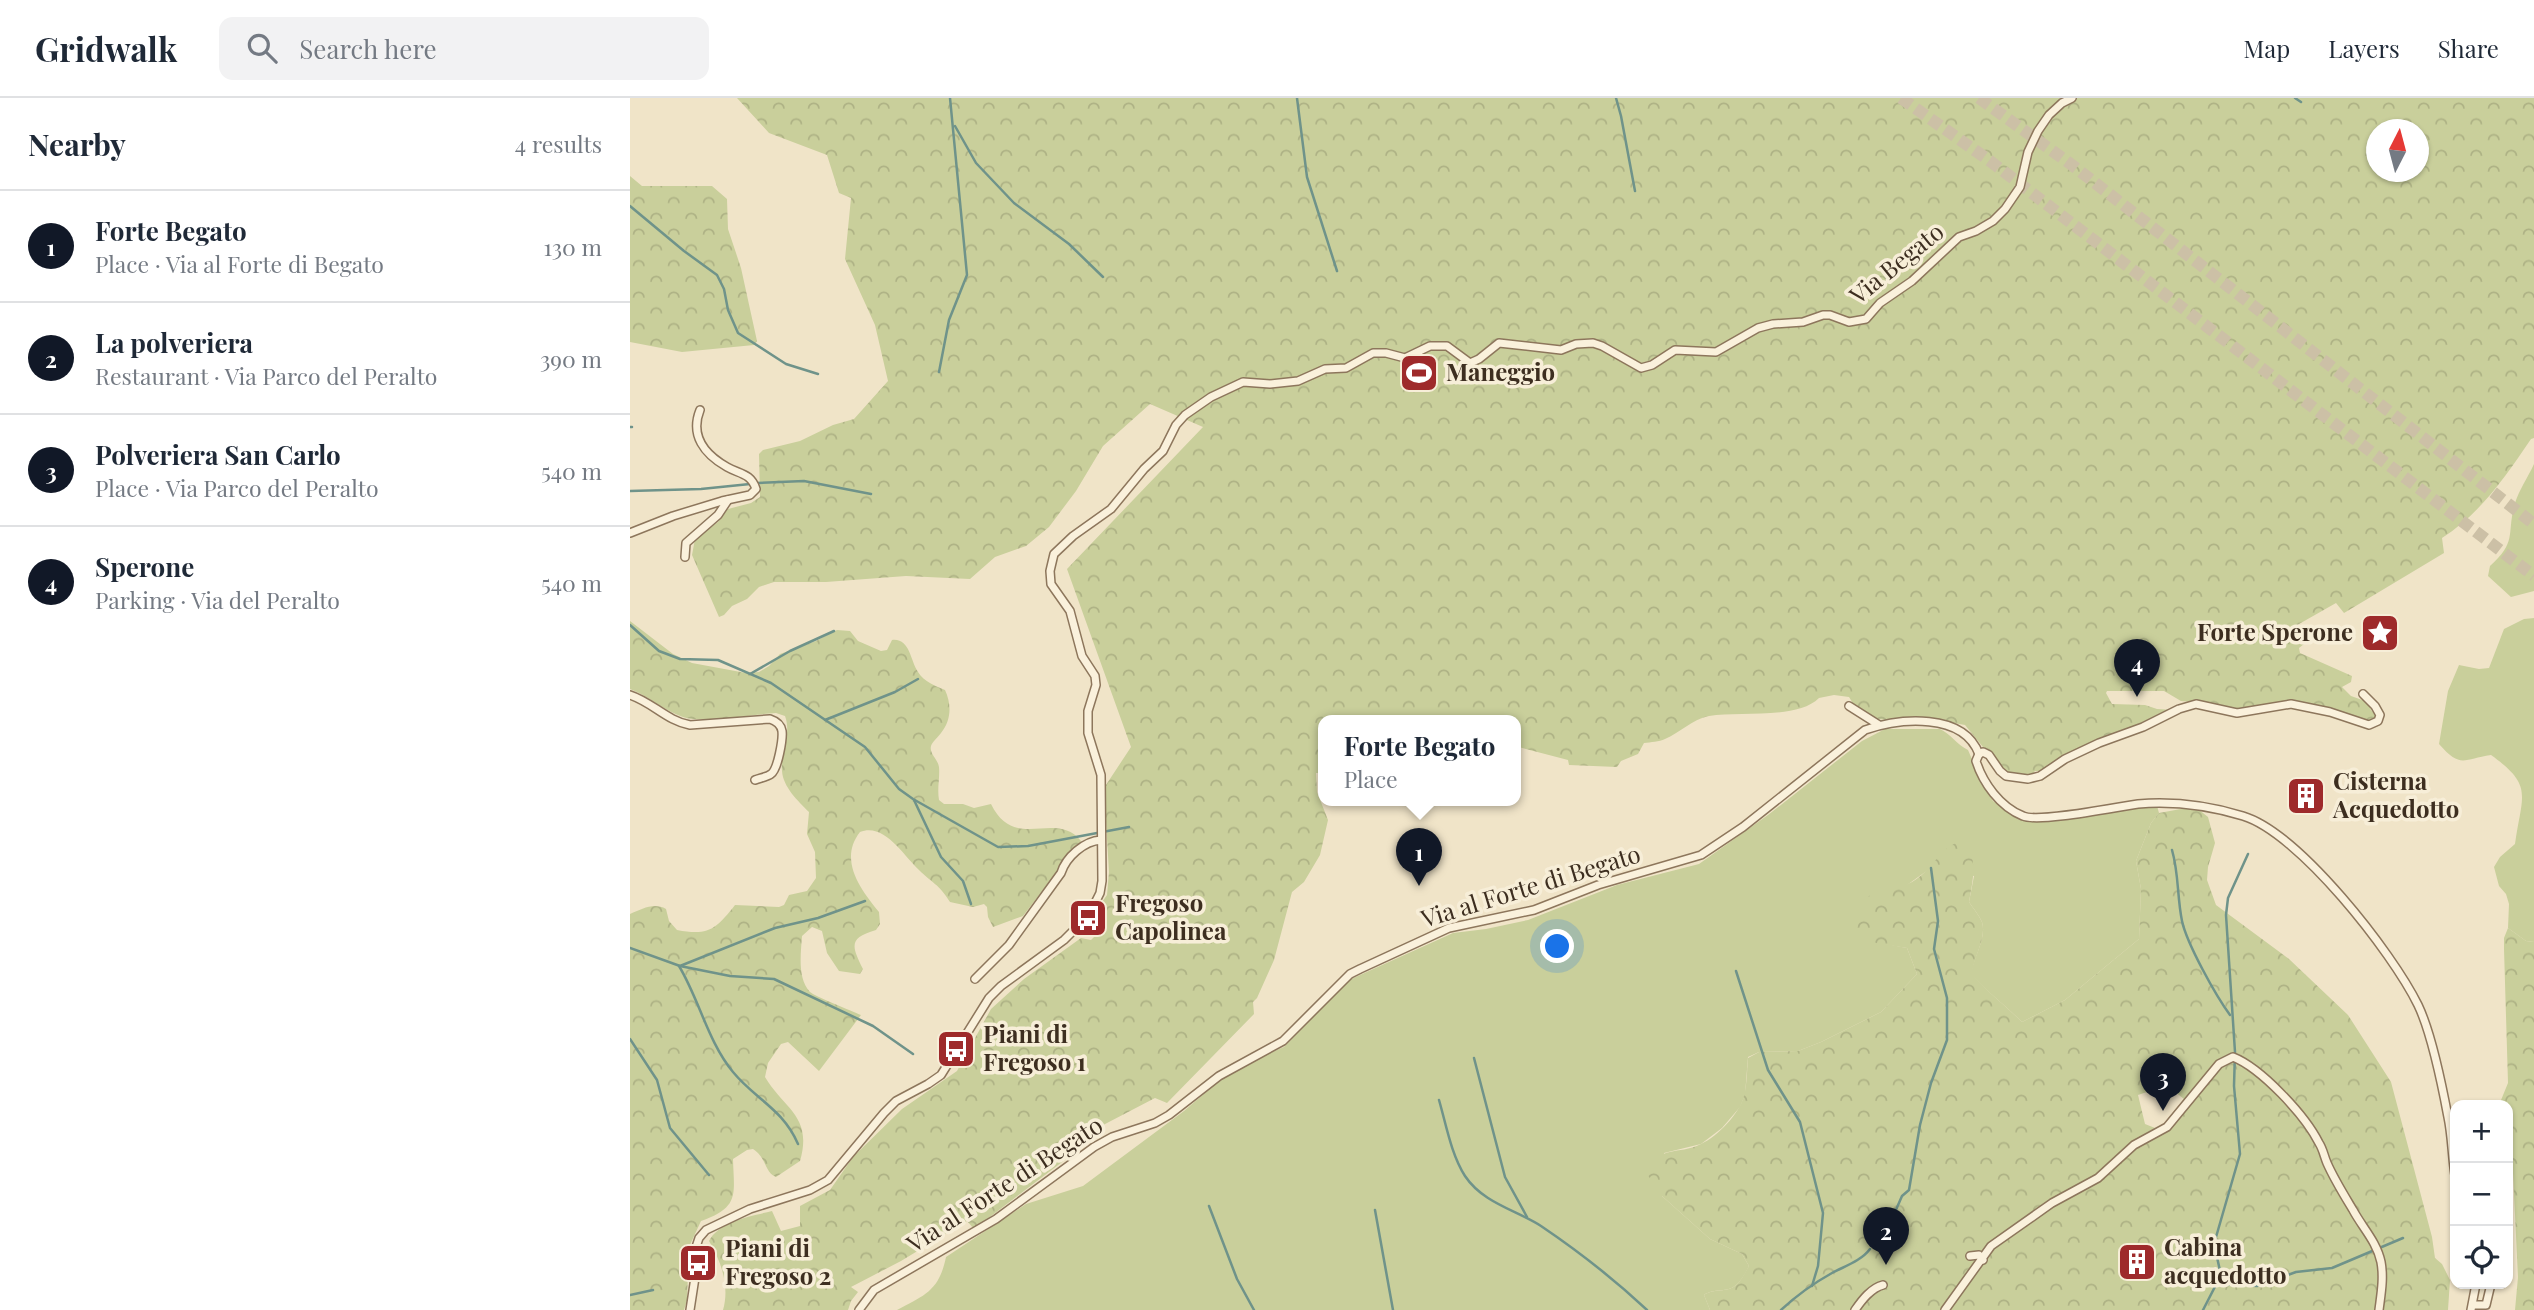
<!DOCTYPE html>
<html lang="en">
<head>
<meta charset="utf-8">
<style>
  body { margin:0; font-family:"Playfair Display",serif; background:#f2f2f3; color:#1f2937 }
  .controls { position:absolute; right:21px; bottom:21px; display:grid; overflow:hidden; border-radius:14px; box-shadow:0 2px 5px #0004 }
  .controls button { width:63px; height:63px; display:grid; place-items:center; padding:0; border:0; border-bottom:2px solid #e0e1e3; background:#fff; color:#1f2937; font:35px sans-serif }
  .compass { position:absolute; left:1736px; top:21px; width:63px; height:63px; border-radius:50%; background:#fff; box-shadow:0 2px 5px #0004; rotate:6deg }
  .you { position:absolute; left:928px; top:849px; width:24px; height:24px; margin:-18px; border:5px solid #fff; border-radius:50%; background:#1a73e8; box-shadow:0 0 0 10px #1a73e833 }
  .badge { display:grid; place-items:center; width:46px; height:46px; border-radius:50%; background:#111827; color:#fff; font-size:23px; font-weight:700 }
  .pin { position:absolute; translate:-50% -58px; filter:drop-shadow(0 2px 4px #0008) }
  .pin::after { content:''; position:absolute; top:37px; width:24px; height:21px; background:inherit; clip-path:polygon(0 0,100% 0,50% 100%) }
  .popup { position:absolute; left:688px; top:617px; width:203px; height:91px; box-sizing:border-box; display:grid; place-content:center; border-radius:14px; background:#fff; filter:drop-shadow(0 2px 5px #0005); font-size:23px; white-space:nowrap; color:#747a83 }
  .popup b { font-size:26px; color:#1f2937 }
  .popup::after { content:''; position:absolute; left:50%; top:100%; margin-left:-14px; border:14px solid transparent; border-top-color:#fff }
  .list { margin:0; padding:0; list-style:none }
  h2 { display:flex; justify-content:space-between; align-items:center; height:91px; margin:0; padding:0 28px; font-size:30px }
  h2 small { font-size:23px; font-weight:400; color:#747a83 }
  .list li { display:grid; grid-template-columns:46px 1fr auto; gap:21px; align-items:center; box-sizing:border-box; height:112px; padding:0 28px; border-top:2px solid #e0e1e3 }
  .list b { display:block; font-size:26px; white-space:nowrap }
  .list p { margin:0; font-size:23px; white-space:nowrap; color:#747a83 }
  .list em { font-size:23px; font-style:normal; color:#747a83 }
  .icon { flex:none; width:38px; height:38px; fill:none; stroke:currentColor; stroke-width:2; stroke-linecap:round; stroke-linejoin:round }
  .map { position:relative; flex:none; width:1904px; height:1212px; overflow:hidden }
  header { display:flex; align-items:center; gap:42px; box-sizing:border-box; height:98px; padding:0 35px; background:#fff; border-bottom:2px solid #e0e1e3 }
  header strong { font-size:33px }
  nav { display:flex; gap:38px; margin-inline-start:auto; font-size:24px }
  .search { width:490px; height:63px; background:#f2f2f3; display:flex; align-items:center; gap:18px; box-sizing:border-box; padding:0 24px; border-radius:14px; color:#747a83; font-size:26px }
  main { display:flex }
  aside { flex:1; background:#fff }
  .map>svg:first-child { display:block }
</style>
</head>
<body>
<header>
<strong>Gridwalk</strong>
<div class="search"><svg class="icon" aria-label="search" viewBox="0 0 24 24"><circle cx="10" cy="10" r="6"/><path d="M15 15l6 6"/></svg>Search here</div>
<nav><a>Map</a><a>Layers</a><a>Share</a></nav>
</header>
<main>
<aside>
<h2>Nearby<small>4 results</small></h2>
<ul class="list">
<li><span class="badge">1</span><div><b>Forte Begato</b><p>Place · Via al Forte di Begato</p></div><em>130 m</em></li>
<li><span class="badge">2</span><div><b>La polveriera</b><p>Restaurant · Via Parco del Peralto</p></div><em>390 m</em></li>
<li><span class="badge">3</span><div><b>Polveriera San Carlo</b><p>Place · Via Parco del Peralto</p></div><em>540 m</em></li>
<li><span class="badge">4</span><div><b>Sperone</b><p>Parking · Via del Peralto</p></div><em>540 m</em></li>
</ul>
</aside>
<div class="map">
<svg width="1904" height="1212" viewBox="0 0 1904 1212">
  <defs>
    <pattern id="forest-crowns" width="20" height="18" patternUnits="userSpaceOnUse" patternTransform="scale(1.75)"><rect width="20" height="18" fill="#c9cf9b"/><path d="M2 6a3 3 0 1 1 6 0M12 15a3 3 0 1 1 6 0" fill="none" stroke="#aeb285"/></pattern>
  </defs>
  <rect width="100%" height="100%" fill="#f0e4c8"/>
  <g fill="#c9cf9b">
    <path d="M1904,366v127l-23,6 -23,-21 2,-10c28,-25 16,-32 25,-63 4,-13 13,-26 19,-39z"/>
    <path d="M1904,520v324l-8,-1 -18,-13 1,-24 -3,-10 -7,-8 -5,-19 6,-10 15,-13c7,-50 19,-58 -24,-89 -28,4 -30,14 -52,-11l9,-53 11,-26 20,4 10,-1 15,-39 20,-10z"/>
    <path d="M1255,631h55c11,5 17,16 28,21l15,35 10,16 27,19 52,-2 39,-9 46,-3 2,7 -8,10 -15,38 5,28 -2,50 -74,61 -43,22c-17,-17 -35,-30 -51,-48 2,-16 16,-36 11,-52 -3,-7 -9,-14 -13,-20l5,-26 -46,-6 -21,15 -31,57 31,6 10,26 -36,38 -60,30 -23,9 -39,1 -11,5 -3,38 -5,12 -18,21 -21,16 -37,9 -2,43 48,43 32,15 7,12c-3,6 -7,14 -13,19 -8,8 -23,3 -32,10l6,15h-813c28,-15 42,-19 49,-53l80,-53 57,-18 101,-75 36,-31 31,-19 33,-14 65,-67 104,-47 33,-4 42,-9 89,-35 82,-21 69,-49 94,-74z"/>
  </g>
  <g fill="url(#forest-crowns)" fill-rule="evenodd">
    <path d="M107,0h1797v340l-3,1c-26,38 -50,74 -89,99l2,15 -100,60 -8,-10 -44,25 6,14 6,2 -5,4 1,5 52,23 -1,6 -9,5 9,9 17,6 3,8 5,6 -1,5 -3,1 -71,-20 -9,-1 -51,10 -27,-7 -33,-3 -17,-10h-57l-1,2 6,11 33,1 12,4 17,1 -105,44 -27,17h-7l-5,6 -18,-2 -11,-6 -11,-18 -7,-4 -18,-22 -33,-6 -46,1 -14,-2 -18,-13 -5,-8 -15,-2 -15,3c-22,22 -80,13 -110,18 -18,4 -28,16 -44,23 -6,3 -14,3 -21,4l-6,11 -17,7 -4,6 -48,-2 -1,-5 -53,-14v-26h-192v53h-7l1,19 11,28 -8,35 -16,27 -12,10 -18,68 -17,38 -4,4 1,12 -87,89 -12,-5 -71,37 -10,9v9l-100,76 -7,-8 -66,40 -50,26 7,5 -7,9 -3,9h-125c7,-24 -2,-49 -14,-69 10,-20 43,-25 63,-30l9,20 19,-5v-20l30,-16 23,-33 49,-48 55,-38 34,-62 33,-30 57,-41 10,2 9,-9 -7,-16 14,-20 2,-23 -5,-84 27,-41 -64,-178 136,-142 -53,-23 -47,42 -27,45 -27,36 -23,19 -31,11 -25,22 -64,-3 -80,6h-52l-15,5 -12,12 -15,7 -8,9 -5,2 -27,-62 3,-16 23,-17 10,-13 23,-6 9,-6 -1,-43 4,-4 37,-9 33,-16 21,-6 34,-38 -13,-56 -30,-66 6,-61 -12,-5 -12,-38 -58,-22zM1746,32h42v42h-42z"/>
    <path d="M0,78l12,10h70l15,13 1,30 13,39 16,73 -3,4 -72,7 -52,-10z"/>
    <path d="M0,523l43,33 19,9 54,10 13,-1 10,-6 11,-12 36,-13 21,-11 13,1 8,10 23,10 6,-1 5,-10c18,-2 18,20 26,32 6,10 18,14 27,18 7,15 6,31 -4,43 -2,3 -9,9 -10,13 -2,8 7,13 8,21 1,11 -2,21 0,33l5,4h19l11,4 17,-4c24,49 64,5 90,37l-58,75 -30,11 -5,-10 -1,-10 -3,-3 -11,3 -23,-5c-12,-19 -17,-18 -31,-32 -15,-14 -35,-48 -59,-38 -22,28 1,58 19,80l1,12 -4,6c-27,8 -25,15 -13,39l-3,5 -21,-3 -12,-18 -5,-22 -10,-4 -10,9c-1,17 -5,42 8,56 4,4 42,19 51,23l-42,56 -31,-29 -7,2 -13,19 -3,14c19,32 48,39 35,84l-24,16c-12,-5 -9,-19 -23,-28l-6,1 -14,9c1,36 7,48 -32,62l-12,26 -2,53 -3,10h-54v-396c12,-5 24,-12 36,-5l3,12 8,9c32,6 39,-1 58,-25l44,2 5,-2 5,-10 18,-4 9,-13 -1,-26 -8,-18 2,-22c-11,-11 -26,-25 -27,-41 -2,-20 10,-36 3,-55l-9,-3c-24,1 -71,11 -93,4 -19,-6 -34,-21 -53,-28z"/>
    <path d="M1556,710l12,1 10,8 7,26 -7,24 -1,13 9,25 73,54 59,56 43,67 41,155 3,21 7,6 8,16 -2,30h-738l-6,-15c9,-7 24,-2 32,-10 6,-5 9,-13 13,-19l-7,-12 -32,-15 -48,-43 -15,-22c13,-31 30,-18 54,-30 17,-8 38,-30 43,-48 3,-12 3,-26 4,-38l11,-6 39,-1 23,-9 60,-30 36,-38 -10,-26 -31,-5 -22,-15c-1,-10 -2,-18 6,-26 14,-13 39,-11 55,-22 18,-11 28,-38 50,-39 13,20 8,38 4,61 4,6 10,13 13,20 5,16 -9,36 -10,52 15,18 33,31 50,48l43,-22 74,-61 2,-50 -5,-28 15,-38 8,-10zM1544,993l16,13 -25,28 -20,-8 -7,-29 9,-3z"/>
    <path d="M1878,830l18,13 8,1v368h-19l3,-33 -6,-125 -4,-5v-42h-9l9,-22 -4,-134v-11z"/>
  </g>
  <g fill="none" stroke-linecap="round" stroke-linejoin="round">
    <g stroke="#6f938a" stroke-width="2.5">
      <path d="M667,0l10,79 30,94"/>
      <path d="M986,0l5,18 14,75"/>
      <path d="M1665,0l6,4"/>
      <path d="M325,28l21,37 38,40 55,41 34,33"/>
      <path d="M0,108l54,45 33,24 7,14 4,21 10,23 48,31 32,10"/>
      <path d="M309,274l10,-52 18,-45 -17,-177"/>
      <path d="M0,329h2"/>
      <path d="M127,385l47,-2 67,13"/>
      <path d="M0,393l71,-2 49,-5"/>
      <path d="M0,527l29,26 21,8 38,1 53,23 94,64 34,42 14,10 85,48 30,-1 101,-19"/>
      <path d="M120,576l40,-23 44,-20"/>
      <path d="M195,622l70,-28 23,-13"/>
      <path d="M284,702l27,57 22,24 8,23"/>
      <path d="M1542,752c7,24 5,47 10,71 5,23 34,75 48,94"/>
      <path d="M0,850l50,18 50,10 44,3 99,47 40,28"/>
      <path d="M49,868c20,33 29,76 54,106 22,27 50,37 65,72"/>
      <path d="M50,868l95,-38 43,-10 47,-17"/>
      <path d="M1106,873l32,99 32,52 23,91 -5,53 -6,20"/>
      <path d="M0,941l27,41 13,48 39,47"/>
      <path d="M844,960l31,119 22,40"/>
      <path d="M809,1002c7,24 12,54 26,76 18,27 51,34 76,50 37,25 73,53 106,84"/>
      <path d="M579,1108l28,73 17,31"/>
      <path d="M745,1112l18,100"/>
      <path d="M1265,1114l7,-16 7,-6 11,-65 11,-42 16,-43v-42l-13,-49 4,-28 -7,-53"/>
      <path d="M1587,1186l40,2 39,-14 36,-4 71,-30"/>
      <path d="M0,1197l23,-5"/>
      <path d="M1151,1212c15,-14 33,-27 51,-37 13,-7 29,-12 38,-24"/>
      <path d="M1573,1212l18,-35 -7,-31 26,-90 -6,-68 1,-34 -9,-137 2,-17 20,-44"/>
    </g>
    <g stroke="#ccc0a6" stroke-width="12" stroke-dasharray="12 6" stroke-linecap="butt">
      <path d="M1271,0l89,63 544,415"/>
      <path d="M1349,0l93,67 462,359"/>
    </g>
    <defs>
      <g id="minor">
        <path d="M0,435l43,-17 49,-15 28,-6 6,-6c-5,-16 -17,-15 -29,-22 -23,-13 -37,-32 -27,-57"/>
        <path d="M55,459l1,-14 32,-28 10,-15"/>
        <path d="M0,597c22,7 37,26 60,30l80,-6c6,2 11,6 12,12 1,8 -4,38 -11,43 -4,3 -11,4 -16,6"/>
        <path d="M1219,608l30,19"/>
        <path d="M1349,656l-3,7c7,22 24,46 47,55 16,7 93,-9 115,-12 35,-3 72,2 105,12 56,17 149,136 175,189 14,29 24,80 30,112 4,19 4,39 7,58"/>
        <path d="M1349,656l4,-2 6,3 11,16 6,5 22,3 12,-3 25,-17 34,-16 44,-16 36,-18 17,-5 41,9 54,-9 39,8 39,13 9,-4 2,-6 -5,-9 -12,-12"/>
        <path d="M345,881l34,-34 52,-72c5,-16 23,-32 40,-33"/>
        <path d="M1340,1158l9,-1 4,5"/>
        <path d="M1843,1207h13l5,-21"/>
        <path d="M60,1212l6,-39v-24l3,-9 7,-8 44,-21 60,-19 18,-10 56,-67 12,-12 32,-17 13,-9 48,-77 12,-12 63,-46 15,-15 14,-18 7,-14 2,-12 -1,-106 -13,-42v-22l8,-26 -1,-9 -13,-20 -12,-45 -19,-27 -1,-13 4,-17 19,-18 38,-27 33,-40 19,-18 13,-26 9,-10 26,-18 32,-15 27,2 28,-3 27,-12 21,-1 27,-15h13l19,5 25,-12h17l23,17 9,-4 20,-16 62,7 15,-6 17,-1 9,3 39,22 11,-3 23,-15 41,2 42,-24 15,-4 30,-2 20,-7h7l19,7 17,-3 14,-16 32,-22 47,-44 17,-6 17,-10 12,-12 15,-22 8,-35 10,-21 11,-16 13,-12 10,-5"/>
        <path d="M229,1212l15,-20 122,-71 98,-72 18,-10 43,-14 14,-8 50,-39 64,-35 67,-67 10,-5 89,-41 85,-18 64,-25 103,-30 42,-28 122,-97c35,-12 98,-18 114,24"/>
        <path d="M1225,1212c7,-10 16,-22 28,-25"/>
        <path d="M1315,1212l46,-64 61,-43 46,-25 36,-33 33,-18 52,-63 14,-7c28,11 72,58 86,86 4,6 5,13 8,20 7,16 17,32 26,47 9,17 24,32 28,52 3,16 0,32 -2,48"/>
        <path d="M1841,1212l5,-26"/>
      </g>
    </defs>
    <use href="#minor" stroke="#8d765c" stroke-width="10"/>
    <use href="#minor" stroke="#faf1dc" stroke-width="7"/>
  </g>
  <defs>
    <symbol id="stadium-square" viewBox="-11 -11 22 22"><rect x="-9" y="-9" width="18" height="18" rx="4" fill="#9e2a2b" stroke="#f7eed8"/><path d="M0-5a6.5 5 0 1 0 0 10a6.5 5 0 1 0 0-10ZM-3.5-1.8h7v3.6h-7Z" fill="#fff"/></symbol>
    <symbol id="sight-square" viewBox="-11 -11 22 22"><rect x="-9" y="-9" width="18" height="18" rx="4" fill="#9e2a2b" stroke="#f7eed8"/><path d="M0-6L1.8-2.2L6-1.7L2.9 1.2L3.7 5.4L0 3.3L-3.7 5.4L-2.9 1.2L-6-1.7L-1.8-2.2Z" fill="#fff"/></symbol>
    <symbol id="building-square" viewBox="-11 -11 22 22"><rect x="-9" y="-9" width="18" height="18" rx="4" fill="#9e2a2b" stroke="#f7eed8"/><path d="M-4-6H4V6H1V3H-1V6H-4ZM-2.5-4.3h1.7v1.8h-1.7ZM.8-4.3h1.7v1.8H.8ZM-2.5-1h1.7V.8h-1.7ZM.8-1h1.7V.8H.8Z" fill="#fff"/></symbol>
    <symbol id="bus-square" viewBox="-11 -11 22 22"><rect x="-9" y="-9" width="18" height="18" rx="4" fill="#9e2a2b" stroke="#f7eed8"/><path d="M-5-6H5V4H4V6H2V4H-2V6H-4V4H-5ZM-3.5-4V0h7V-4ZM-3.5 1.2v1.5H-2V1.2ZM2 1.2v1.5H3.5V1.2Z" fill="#fff"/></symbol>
  </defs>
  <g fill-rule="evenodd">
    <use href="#stadium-square" x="767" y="253" width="44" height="44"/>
    <use href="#sight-square" x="1728" y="513" width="44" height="44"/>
    <use href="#building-square" x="1654" y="676" width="44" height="44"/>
    <use href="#bus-square" x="436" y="798" width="44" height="44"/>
    <use href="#bus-square" x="304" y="929" width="44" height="44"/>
    <use href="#building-square" x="1485" y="1142" width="44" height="44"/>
    <use href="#bus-square" x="46" y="1143" width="44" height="44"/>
  </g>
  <g text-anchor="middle" stroke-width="7" stroke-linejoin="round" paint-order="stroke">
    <g font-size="24" fill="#3d2e20" stroke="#f7eed8">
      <text transform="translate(1267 166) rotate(-39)" y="8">Via Begato</text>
      <text transform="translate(901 789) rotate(-17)" y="8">Via al Forte di Begato</text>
      <text transform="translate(375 1087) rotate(-33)" y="8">Via al Forte di Begato</text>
    </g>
    <g font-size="24" font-weight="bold" fill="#3d2e20" stroke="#f7eed8" text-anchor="start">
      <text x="816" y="283">Maneggio</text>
      <text x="1723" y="543" text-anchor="end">Forte Sperone</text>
      <text x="1703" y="692">Cisterna<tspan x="1703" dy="28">Acquedotto</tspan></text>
      <text x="485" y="814">Fregoso<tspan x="485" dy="28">Capolinea</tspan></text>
      <text x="353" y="945">Piani di<tspan x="353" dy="28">Fregoso 1</tspan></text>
      <text x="1534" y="1158">Cabina<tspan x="1534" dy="28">acquedotto</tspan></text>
      <text x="95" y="1159">Piani di<tspan x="95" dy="28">Fregoso 2</tspan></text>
    </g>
  </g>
</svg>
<div class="controls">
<button>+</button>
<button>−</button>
<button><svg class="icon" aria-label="locate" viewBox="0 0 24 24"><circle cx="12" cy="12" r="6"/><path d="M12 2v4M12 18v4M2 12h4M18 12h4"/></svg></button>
</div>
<svg class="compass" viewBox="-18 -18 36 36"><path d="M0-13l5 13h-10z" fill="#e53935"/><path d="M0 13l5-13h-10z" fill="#747a83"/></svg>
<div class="you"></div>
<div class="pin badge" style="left:789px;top:788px">1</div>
<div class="popup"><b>Forte Begato</b>Place</div>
<div class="pin badge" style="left:1256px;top:1167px">2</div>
<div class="pin badge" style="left:1533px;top:1013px">3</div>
<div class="pin badge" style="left:1507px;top:599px">4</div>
</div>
</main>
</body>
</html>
